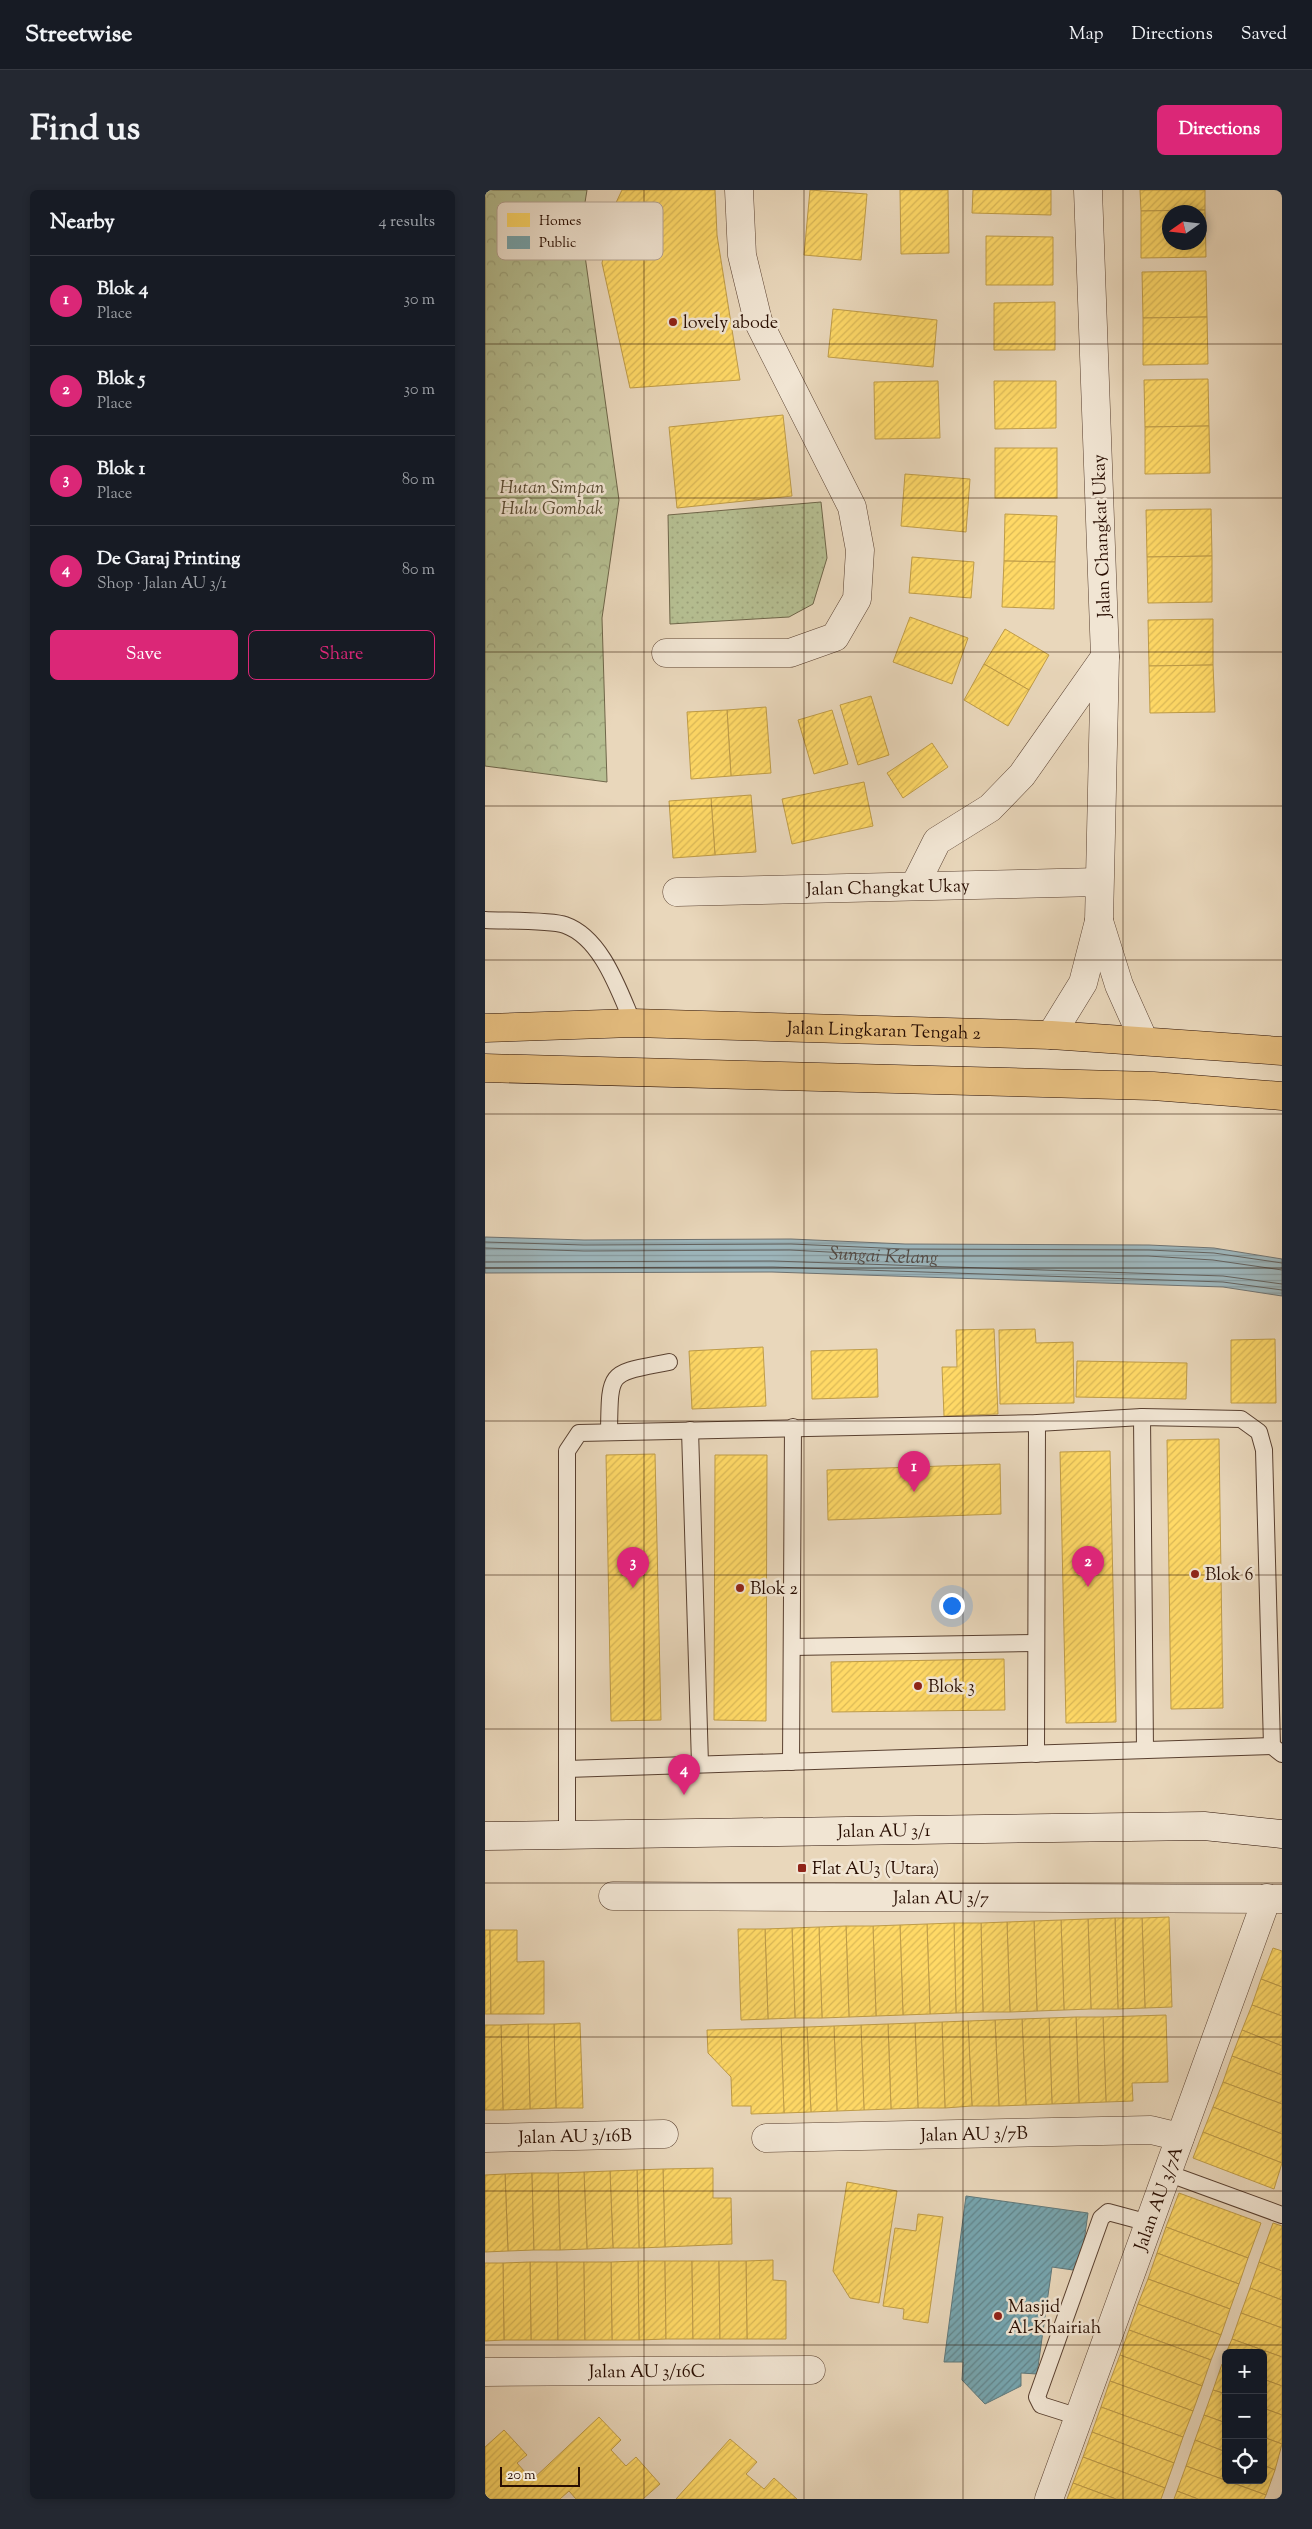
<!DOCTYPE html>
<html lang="en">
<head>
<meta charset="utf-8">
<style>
  body { margin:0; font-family:"Sorts Mill Goudy",serif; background:#242831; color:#f1f3f6 }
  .controls { position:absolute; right:15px; bottom:15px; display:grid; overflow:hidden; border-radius:8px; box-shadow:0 2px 8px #0003 }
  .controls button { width:45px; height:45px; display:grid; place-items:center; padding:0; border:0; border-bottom:1px solid #363941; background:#171b24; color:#f1f3f6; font:25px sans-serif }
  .compass { position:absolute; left:677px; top:15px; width:45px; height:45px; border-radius:50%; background:#171b24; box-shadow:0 2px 8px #0003; rotate:256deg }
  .scale { position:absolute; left:15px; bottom:12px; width:80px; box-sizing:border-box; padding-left:5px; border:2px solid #290e02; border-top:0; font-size:14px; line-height:18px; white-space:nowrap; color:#290e02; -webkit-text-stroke:4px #f1e5d3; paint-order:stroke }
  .you { position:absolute; left:466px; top:1415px; width:18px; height:18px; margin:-12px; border:4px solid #fff; border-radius:50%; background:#1a73e8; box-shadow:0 0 0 8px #1a73e833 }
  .badge { display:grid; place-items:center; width:32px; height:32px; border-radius:50%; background:#db2777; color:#fff; font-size:16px; font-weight:700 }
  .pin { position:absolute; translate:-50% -41px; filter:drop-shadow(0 1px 2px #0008) }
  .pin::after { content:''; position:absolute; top:26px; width:18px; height:15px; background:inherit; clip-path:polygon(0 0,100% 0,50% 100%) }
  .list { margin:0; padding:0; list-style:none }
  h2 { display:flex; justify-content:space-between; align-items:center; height:65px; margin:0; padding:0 20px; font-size:21px }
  h2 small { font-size:16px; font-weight:400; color:#9ea1a6 }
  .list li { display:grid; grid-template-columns:32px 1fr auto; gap:15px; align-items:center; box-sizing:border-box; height:90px; padding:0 20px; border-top:1px solid #363941 }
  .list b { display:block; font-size:19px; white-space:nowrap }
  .list p { margin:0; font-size:16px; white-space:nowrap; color:#9ea1a6 }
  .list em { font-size:16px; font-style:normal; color:#9ea1a6 }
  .actions { display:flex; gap:10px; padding:15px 20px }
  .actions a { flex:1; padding:11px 0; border:1px solid #db2777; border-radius:8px; text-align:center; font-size:18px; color:#db2777 }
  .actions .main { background:#db2777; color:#fff }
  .icon { flex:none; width:28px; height:28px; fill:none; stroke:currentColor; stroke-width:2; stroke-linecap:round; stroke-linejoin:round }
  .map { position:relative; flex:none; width:797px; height:2309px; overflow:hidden; border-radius:8px }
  header { display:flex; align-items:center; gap:30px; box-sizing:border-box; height:70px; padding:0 25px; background:#171b24; border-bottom:1px solid #363941 }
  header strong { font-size:24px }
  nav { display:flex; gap:28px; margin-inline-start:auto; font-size:18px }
  .intro { display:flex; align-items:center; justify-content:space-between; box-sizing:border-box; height:120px; padding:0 30px }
  h1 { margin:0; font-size:35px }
  .button { padding:12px 22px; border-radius:8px; background:#db2777; color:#fff; font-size:18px; font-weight:700 }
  main { display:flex; gap:30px; padding:0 30px }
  aside { flex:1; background:#171b24; border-radius:8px; box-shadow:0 2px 8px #0003 }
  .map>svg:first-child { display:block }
</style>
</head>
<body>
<header>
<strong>Streetwise</strong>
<nav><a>Map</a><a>Directions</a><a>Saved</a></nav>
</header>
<div class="intro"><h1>Find us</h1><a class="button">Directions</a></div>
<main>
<aside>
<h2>Nearby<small>4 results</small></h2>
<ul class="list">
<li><span class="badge">1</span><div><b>Blok 4</b><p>Place</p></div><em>30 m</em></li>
<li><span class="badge">2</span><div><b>Blok 5</b><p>Place</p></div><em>30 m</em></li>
<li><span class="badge">3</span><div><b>Blok 1</b><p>Place</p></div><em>80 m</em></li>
<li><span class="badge">4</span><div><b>De Garaj Printing</b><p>Shop · Jalan AU 3/1</p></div><em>80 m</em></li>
</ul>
<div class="actions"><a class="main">Save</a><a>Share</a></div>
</aside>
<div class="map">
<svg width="797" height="2309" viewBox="0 0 797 2309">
  <defs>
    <pattern id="grass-dots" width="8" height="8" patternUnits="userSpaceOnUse" patternTransform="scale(1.25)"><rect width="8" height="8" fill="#b5be91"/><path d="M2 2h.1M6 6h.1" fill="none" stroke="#9ca27b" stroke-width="1.8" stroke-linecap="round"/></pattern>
    <pattern id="forest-crowns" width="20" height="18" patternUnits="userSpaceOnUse" patternTransform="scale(1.25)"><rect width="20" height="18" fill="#b5be91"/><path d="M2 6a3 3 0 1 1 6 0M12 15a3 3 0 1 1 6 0" fill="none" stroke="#9ca27b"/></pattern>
    <pattern id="water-rules" width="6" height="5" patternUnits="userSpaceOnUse" patternTransform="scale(1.25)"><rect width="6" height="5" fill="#9db6bc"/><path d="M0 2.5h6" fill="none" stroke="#879ba0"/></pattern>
    <pattern id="homes-hatch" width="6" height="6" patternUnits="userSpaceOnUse" patternTransform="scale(1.25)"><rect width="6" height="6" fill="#ffd966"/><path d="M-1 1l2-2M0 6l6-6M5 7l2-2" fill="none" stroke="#dbb957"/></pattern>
    <pattern id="public-hatch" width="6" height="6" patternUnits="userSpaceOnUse" patternTransform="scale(1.25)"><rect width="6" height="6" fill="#76a5af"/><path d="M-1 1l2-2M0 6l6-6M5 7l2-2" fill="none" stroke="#61858c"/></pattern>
  </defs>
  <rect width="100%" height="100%" fill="#e9d7bb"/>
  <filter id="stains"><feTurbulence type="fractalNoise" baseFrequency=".004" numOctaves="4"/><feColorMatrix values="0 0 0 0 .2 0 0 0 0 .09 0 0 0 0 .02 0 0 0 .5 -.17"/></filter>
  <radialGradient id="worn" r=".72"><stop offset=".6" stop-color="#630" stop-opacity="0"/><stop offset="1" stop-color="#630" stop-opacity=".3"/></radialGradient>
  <path fill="url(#grass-dots)" stroke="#6f664a" d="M336,312l6,56 -14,46 -24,13 -119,7 -2,-109z"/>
  <path fill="url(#forest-crowns)" stroke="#6f664a" d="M0,0h102l-6,37 38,273 -17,118 5,164 -122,-16z"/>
  <path fill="url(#water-rules)" stroke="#6f7372" d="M0,1047l99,3 207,-1 114,5 244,1 65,3 68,11v37l-59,-9 -451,-15 -287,1z"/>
  <g fill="url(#homes-hatch)" stroke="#bf9c48" fill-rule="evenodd">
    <path d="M137,0h93l2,45 23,145 -110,8 -28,-125 11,-54z"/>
    <path d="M325,0l57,4 -6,66 -57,-5z"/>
    <path d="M415,0h48l1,63 -48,1z"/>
    <path d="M488,0h78v25l-79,-2z"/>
    <path d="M655,0h65v20l-64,1z"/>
    <path d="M720,20l1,47 -65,1v-47zM684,22h30v30h-30z"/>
    <path d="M501,46l67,1v48h-67z"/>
    <path d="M721,81l1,46 -64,1 -1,-46z"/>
    <path d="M570,112v48h-61v-47z"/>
    <path d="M348,119l104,11 -4,47 -105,-10z"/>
    <path d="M722,127l1,47 -65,1v-47z"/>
    <path d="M723,189l1,47 -64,1 -1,-47z"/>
    <path d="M453,191l2,57 -65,1 -1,-57z"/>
    <path d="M509,191h62v47l-61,1z"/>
    <path d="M298,225l9,81 -115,12 -8,-81z"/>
    <path d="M724,236l1,47 -65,1v-47z"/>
    <rect x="510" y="258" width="62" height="50"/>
    <path d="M420,284l65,5 -4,53 -65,-6z"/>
    <path d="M726,319l1,47 -65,1 -1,-47z"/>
    <path d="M520,324l52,2 -2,46 -51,-1z"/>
    <path d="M727,366v46l-64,1 -1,-46z"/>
    <path d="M427,367l62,5 -3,36 -62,-5z"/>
    <path d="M519,371l51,1 -1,47 -52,-2z"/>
    <path d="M425,427l58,21 -16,46 -59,-22z"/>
    <path d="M728,429v46l-64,1 -1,-46z"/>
    <path d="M520,439l44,26 -20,35 -45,-26z"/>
    <path d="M499,474l45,26 -21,36 -44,-26z"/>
    <path d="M728,475l2,47 -65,1 -1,-47z"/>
    <path d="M386,506l18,59 -31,10 -18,-60z"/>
    <path d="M281,517l5,66 -40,3 -4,-66z"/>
    <path d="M242,520l4,66 -40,3 -4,-67z"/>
    <path d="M347,520l16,54 -34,10 -16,-54z"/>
    <path d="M447,553l16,24 -45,31 -16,-25z"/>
    <path d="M379,592l9,44 -81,18 -10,-45z"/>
    <path d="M266,605l5,57 -41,3 -4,-57z"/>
    <path d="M226,608l4,57 -42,3 -4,-57z"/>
    <path d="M509,1139l4,85 -54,2 -2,-49h15l-1,-37z"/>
    <path d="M550,1139l1,14 37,-1 1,61 -74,1 -1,-74z"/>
    <path d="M790,1149l1,64h-45v-63z"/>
    <path d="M278,1157l3,59 -74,3 -3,-58z"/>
    <path d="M392,1159l1,48 -66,2 -1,-48z"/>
    <path d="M592,1171l110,2 -1,36 -110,-2z"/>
    <path d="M734,1249l4,269 -52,1 -4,-269z"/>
    <path d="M625,1261l6,271 -50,1 -6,-271z"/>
    <path d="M170,1264l6,266 -50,1 -5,-266z"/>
    <path d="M230,1265h52l-1,266 -52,-1z"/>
    <path d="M515,1274l1,50 -173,6 -1,-50z"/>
    <path d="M519,1469l1,51 -173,2 -1,-50z"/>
    <path d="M684,1727l3,90 -27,1 -3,-90z"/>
    <path d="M630,1728h27l3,90 -27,1z"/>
    <path d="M630,1728l3,91h-27l-3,-90z"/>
    <path d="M603,1729l3,90 -27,1 -3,-90z"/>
    <path d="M576,1730l3,90 -27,1 -3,-90z"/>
    <path d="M549,1731l3,90 -27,1 -3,-90z"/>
    <path d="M522,1732l3,90h-27l-2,-89z"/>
    <path d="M469,1733h27l2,89 -27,1z"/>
    <path d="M469,1733l2,90 -26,1 -3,-90z"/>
    <path d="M442,1734l3,90 -27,1 -3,-90z"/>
    <path d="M415,1735l3,90 -27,1 -3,-90z"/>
    <path d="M361,1736h27l3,90 -27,1z"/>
    <path d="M361,1736l3,91 -27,1 -3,-91z"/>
    <path d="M334,1737l3,91h-27l-3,-90z"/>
    <path d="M307,1738l3,90 -27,1 -3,-90z"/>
    <path d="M253,1739h27l3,90 -27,1z"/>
    <path d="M0,1740h5l1,84h-6z"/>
    <path d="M5,1740h27v32l27,-1v53h-53z"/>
    <path d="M788,1758l9,3v36l-21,-8z"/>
    <path d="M776,1789l21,8v29l-30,-11z"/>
    <path d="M767,1815l30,11v30l-40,-16z"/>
    <path d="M681,1825l2,67 -36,1 1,18 -27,1 -3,-85z"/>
    <path d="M591,1827h27l3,85 -27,1z"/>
    <path d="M591,1827l3,86 -27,1 -3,-86z"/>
    <path d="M564,1828l3,86 -26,1 -4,-86z"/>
    <path d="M537,1829l4,86 -27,1 -4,-86z"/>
    <path d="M510,1830l4,86h-27l-4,-85z"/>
    <path d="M483,1831l4,85 -27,2 -3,-86z"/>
    <path d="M457,1832l3,86h-27l-3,-85z"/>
    <path d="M95,1833l3,85h-27l-2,-84z"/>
    <path d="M430,1833l3,85 -27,1 -3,-85z"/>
    <path d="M43,1834h26l2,84 -26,1z"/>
    <path d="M43,1834l2,85 -27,1 -2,-85z"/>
    <path d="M403,1834l3,85 -27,1 -3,-85z"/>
    <path d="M0,1835h16l2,85h-18z"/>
    <path d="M376,1835l3,85 -27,1 -3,-85z"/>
    <path d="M349,1836l3,85 -26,1 -4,-85z"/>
    <path d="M322,1837l4,85 -27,1 -3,-85z"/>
    <path d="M296,1838l3,85 -33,1v-8h-19l-1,-29 -23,-24 -1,-23z"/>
    <path d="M757,1840l40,16v29l-50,-19z"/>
    <path d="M747,1866l50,19v29l-59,-22z"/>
    <path d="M738,1892l59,22v30l-69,-27z"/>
    <path d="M728,1917l69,27v29l-79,-31z"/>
    <path d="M718,1942l79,31 -8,26 -81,-31z"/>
    <path d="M228,1978v30h18l1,46 -67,3 -2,-78z"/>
    <path d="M178,1979l2,78 -26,1 -2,-78z"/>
    <path d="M152,1980l2,78h-26l-3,-77z"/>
    <path d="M125,1981l3,77 -26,1 -3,-77z"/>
    <path d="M99,1982l3,77 -27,1 -2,-77z"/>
    <path d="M47,1983l2,77 -26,1 -3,-77z"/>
    <path d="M47,1983h26l2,77h-26z"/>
    <path d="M20,1984l3,77 -23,1v-77z"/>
    <path d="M362,1992l50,9 -18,112 -29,-5 -17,-27z"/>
    <path d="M694,2003l82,30 -13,35 -82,-31z"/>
    <path d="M433,2024l25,3 -15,106 -25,-4 1,-10 -21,-3 12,-78 21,3z"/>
    <path d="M788,2033l9,3v45l-23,-9z"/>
    <path d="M681,2037l82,31 -9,26 -82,-31z"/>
    <path d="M672,2063l82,31 -9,25 -82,-30z"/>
    <path d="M288,2070v20l13,1v58h-39l-1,-78z"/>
    <path d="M153,2071h27l1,78 -27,1z"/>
    <path d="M153,2071l1,79h-27l-1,-78z"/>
    <path d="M180,2071h27l1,78h-27z"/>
    <path d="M207,2071h27l1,78h-27z"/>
    <path d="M234,2071h27l1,78h-27z"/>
    <path d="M45,2072h27l1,78h-27z"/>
    <path d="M45,2072l1,78h-27l-1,-77z"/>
    <path d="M72,2072h27l1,78h-27z"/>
    <path d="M99,2072h27l1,78h-27z"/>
    <path d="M774,2072l23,9v29l-32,-12z"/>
    <path d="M0,2073h18l1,77 -19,1z"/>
    <path d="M663,2089l82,30 -9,26 -83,-31z"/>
    <path d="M765,2098l32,12v28l-41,-15z"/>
    <path d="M653,2114l83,31 -10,25 -82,-30z"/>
    <path d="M756,2123l41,15v29l-50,-18z"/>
    <path d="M644,2140l82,30 -9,26 -82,-31z"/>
    <path d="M747,2149l50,18v29l-19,-7v-26h-37z"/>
    <path d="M635,2165l82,31 -9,25 -83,-30z"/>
    <path d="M737,2174l4,1v29l-13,-4z"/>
    <path d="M778,2189l19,7v29l-19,-7z"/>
    <path d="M625,2191l83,30 -10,26 -82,-30z"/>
    <path d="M728,2200l13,4v29l-22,-8z"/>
    <path d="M616,2217l82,30 -9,26 -82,-31z"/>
    <path d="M778,2218l19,7v29l-19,-7z"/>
    <path d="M719,2225l22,8v29l-31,-12z"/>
    <path d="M114,2227l22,23 -10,10 15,16 10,-9 24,27 -17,15h-67l-7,-8 -9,8h-75v-52l19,-17 23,25 -10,8 15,17z"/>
    <path d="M607,2242l82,31 -9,25 -82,-31z"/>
    <path d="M778,2247l19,7 -7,26 -12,-5z"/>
    <path d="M245,2249l27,23 -11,12 18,15 10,-11 23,21h-121z"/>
    <path d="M710,2250l31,12v28h37v-15l12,5 -9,25 -80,-29z"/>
    <path d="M598,2267l82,31 -4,11h-45l-43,-16z"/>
    <path d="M701,2276l80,29 -2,4h-66l-21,-8z"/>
    <path d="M588,2293l43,16h-49z"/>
    <path d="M692,2301l21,8h-24z"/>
  </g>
  <path fill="url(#public-hatch)" stroke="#5f787b" d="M481,2006l122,17 -8,58 -28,-4 -15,107 -16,-1v13l-36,18 -23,-24 1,-18h-19z"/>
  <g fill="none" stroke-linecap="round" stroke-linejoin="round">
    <g stroke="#63625f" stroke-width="1">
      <path d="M0,1052l99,3 207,-1 114,5 244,1 65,3 68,10"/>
      <path id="s1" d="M0,1058l99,3 206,-1 115,6h243l65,4 69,10"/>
      <path d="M0,1072l288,-1 450,15 59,8"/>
      <path d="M0,1078l288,-1 450,15 59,8"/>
    </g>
    <defs>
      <g id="lane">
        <path d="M0,730c18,1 66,0 80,5 37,13 54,66 68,98"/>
        <path d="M657,1227l3,333"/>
        <path d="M205,1240l10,334"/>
        <path d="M124,1242c1,-63 -1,-58 60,-70"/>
        <path d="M307,1457l244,-4"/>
        <path d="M551,1564l1,-331"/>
        <path d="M306,1572l2,-335"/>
        <path d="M82,1579l705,-23"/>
        <path d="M82,1644v-383l12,-18 458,-10 105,-6 99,2 18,13 5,18 8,296 10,8"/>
        <path d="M682,1983l115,42"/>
        <path d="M594,2227l-38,-12 -4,-8 64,-179 7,-6 41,11"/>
      </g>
      <g id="street">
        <path d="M181,463h124l45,-16 22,-38 3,-49 -8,-43 -94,-186 -16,-66 -3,-65"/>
        <path d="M430,695l22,-44 53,-33 32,-33 83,-118"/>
        <path id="s2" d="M192,702l422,-10"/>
        <path d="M614,731l20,64 25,56"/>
        <path d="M566,845l32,-52 16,-62 6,-264 -17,-467"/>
        <path id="s3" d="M128,1706l669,3"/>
        <path id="s4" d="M0,1948l179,-4"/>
        <path id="s5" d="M281,1948l385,-8 29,7"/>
        <path id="s6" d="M0,2182l326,-2"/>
        <path id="s7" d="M564,2309l218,-601"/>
      </g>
      <g id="secondary">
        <path id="s8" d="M0,1646l719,-10 78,8"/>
      </g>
      <g id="highway">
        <path id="s9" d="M0,838l148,-5 418,12 231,16"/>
        <path d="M0,878l668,18 129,10"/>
      </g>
    </defs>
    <use href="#lane" stroke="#594030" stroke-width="18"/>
    <use href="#street" stroke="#594030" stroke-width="29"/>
    <use href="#secondary" stroke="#290e02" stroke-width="29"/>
    <use href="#highway" stroke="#290e02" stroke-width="29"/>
    <use href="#lane" stroke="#f1e5d3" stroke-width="16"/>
    <use href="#street" stroke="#f1e5d3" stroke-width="28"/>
    <use href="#secondary" stroke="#f1e5d3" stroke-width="28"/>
    <use href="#highway" stroke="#e4bc7e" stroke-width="28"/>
  </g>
  <path fill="none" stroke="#290e02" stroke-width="1" stroke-opacity="0.55" d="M159,0v2309M319,0v2309M478,0v2309M638,0v2309M0,154h797M0,308h797M0,462h797M0,616h797M0,770h797M0,924h797M0,1078h797M0,1231h797M0,1385h797M0,1539h797M0,1693h797M0,1847h797M0,2001h797M0,2155h797"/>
  <g fill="#8f2418" stroke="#f1e5d3" stroke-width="2">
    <circle cx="188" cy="132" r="5"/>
    <circle cx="710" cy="1384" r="5"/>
    <circle cx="255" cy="1398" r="5"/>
    <circle cx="433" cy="1496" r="5"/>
    <rect x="312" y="1673" width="10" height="10" rx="2.5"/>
    <circle cx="513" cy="2126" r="5"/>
  </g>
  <g text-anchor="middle" stroke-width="5" stroke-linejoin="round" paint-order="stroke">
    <g font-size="18" fill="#290e02" stroke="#f1e5d3" text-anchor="start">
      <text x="198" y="138">lovely abode</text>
      <text x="720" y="1390">Blok 6</text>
      <text x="265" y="1404">Blok 2</text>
      <text x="443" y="1502">Blok 3</text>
      <text x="327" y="1684">Flat AU3 (Utara)</text>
      <text x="523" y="2122">Masjid<tspan x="523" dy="21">Al-Khairiah</tspan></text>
    </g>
    <g font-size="18" font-style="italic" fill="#5a4c34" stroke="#f1e5d3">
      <text x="67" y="303">Hutan Simpan<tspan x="67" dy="21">Hulu Gombak</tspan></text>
    </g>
    <g font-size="18" fill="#290e02" stroke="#f1e5d3">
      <text transform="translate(616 346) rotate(-92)" y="6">Jalan Changkat Ukay</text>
      <text dy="6" stroke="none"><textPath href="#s2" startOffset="211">Jalan Changkat Ukay</textPath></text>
      <text dy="6" stroke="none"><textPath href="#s9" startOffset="399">Jalan Lingkaran Tengah 2</textPath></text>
      <text dy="6" stroke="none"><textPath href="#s8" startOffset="399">Jalan AU 3/1</textPath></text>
      <text dy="6" stroke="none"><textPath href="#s3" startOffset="328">Jalan AU 3/7</textPath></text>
      <text dy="6" stroke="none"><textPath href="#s5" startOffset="208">Jalan AU 3/7B</textPath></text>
      <text dy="6" stroke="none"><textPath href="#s4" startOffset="90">Jalan AU 3/16B</textPath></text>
      <text dy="6" stroke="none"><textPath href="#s7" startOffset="320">Jalan AU 3/7A</textPath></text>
      <text dy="6" stroke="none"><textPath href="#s6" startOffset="162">Jalan AU 3/16C</textPath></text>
    </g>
    <g font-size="19" font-style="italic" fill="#524943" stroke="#f1e5d3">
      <text dy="7" stroke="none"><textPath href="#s1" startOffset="399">Sungai Kelang</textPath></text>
    </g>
  </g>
  <rect x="12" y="12" width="166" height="58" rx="8" fill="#f1e5d3" stroke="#b5a494" stroke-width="1"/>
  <rect x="22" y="23" width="23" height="14" fill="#ffd966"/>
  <rect x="22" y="46" width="23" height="13" fill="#76a5af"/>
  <g font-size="14" fill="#290e02">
    <text x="54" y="35">Homes</text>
    <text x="54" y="57">Public</text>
  </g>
  <rect width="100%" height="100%" filter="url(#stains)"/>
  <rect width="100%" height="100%" fill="url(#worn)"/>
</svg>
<div class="controls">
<button>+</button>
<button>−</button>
<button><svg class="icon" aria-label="locate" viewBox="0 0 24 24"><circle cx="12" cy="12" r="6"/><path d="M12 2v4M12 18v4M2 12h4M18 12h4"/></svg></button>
</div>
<svg class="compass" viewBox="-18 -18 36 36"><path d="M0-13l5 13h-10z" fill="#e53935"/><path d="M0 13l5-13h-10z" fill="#9ea1a6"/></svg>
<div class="scale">20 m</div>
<div class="you"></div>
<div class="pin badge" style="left:429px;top:1302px">1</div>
<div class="pin badge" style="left:603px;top:1397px">2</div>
<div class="pin badge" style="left:148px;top:1398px">3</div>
<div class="pin badge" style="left:199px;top:1605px">4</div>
</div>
</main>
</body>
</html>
